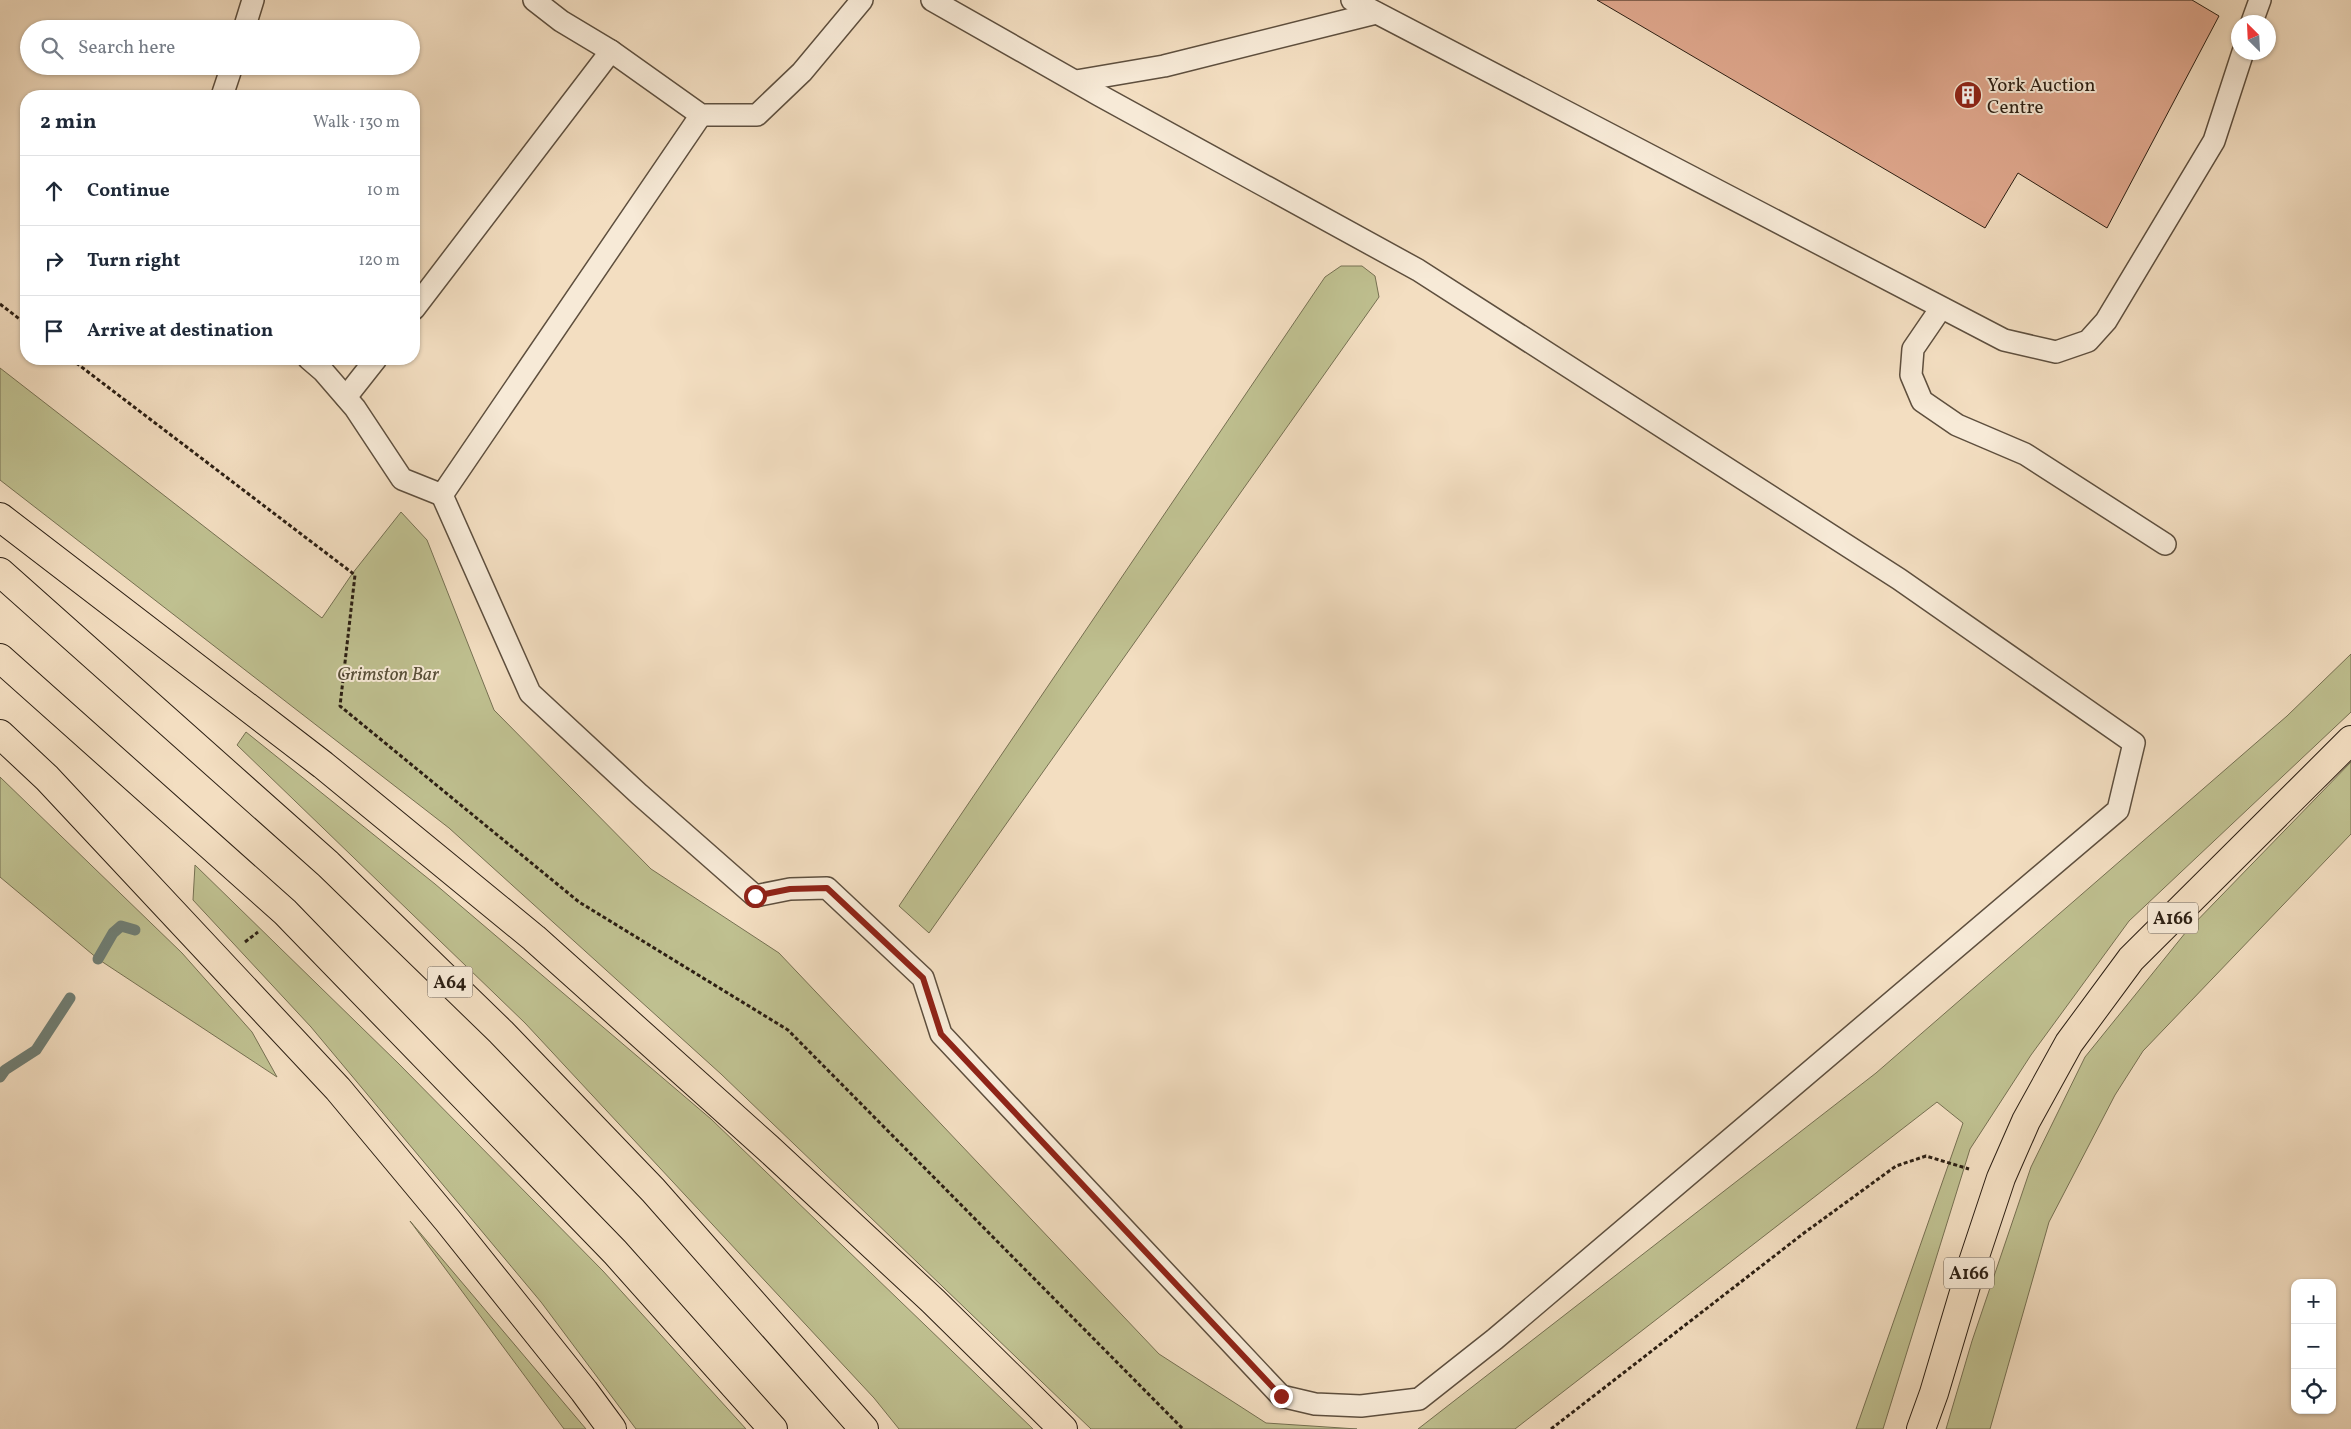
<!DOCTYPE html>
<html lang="en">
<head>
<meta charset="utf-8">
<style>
  body { margin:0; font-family:Vollkorn,serif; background:#f2f2f3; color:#1f2937 }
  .controls { position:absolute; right:15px; bottom:15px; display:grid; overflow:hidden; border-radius:10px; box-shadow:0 1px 4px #0004 }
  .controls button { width:45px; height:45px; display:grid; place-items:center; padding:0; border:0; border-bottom:1px solid #e0e1e3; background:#fff; color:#1f2937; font:25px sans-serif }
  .compass { position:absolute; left:2231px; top:15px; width:45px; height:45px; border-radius:50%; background:#fff; box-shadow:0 1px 4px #0004; rotate:336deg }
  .stop { position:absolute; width:15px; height:15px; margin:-11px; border:4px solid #8f2418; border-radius:50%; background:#fff }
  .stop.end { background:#8f2418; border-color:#fff; box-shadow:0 1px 5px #0008 }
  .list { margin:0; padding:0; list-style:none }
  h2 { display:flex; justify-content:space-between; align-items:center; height:65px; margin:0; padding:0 20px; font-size:21px }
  h2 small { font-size:16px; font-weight:400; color:#747a83 }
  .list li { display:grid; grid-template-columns:32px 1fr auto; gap:15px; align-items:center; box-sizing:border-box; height:70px; padding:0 20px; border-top:1px solid #e0e1e3 }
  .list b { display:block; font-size:19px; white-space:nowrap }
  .list em { font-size:16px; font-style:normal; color:#747a83 }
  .icon { flex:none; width:28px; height:28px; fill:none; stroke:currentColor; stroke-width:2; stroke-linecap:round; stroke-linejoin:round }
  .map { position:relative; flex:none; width:2351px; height:1429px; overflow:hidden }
  .search { position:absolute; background:#fff; box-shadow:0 1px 4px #0004; left:20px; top:20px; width:400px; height:55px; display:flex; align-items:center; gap:12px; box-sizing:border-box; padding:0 18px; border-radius:28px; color:#747a83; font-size:19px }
  .panel { position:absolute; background:#fff; box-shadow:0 1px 4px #0004; left:20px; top:90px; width:400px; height:275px; border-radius:20px }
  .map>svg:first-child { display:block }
</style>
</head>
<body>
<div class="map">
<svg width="2351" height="1429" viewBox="0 0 2351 1429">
  <rect width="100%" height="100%" fill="#f3dec1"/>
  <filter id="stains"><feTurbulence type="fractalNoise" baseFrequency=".004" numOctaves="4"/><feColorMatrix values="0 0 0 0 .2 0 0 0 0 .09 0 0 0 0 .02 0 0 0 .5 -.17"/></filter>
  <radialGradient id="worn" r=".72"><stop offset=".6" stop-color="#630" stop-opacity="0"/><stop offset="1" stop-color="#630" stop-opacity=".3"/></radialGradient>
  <g fill="#bfc090" stroke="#767052">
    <path d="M1341,266h21l13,10 4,21 -450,636 -30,-27 426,-629z"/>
    <path d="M0,368l322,250 30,-44 49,-62 26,28 67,170 157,159 128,84 380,401 107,69 91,6h-266l-370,-355 -272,-246 -449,-348z"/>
    <path d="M2351,654v58l-222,209 -98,134 -61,94 -87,280h-27l107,-306 -26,-21 -422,327h-97l458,-356 411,-357z"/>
    <path d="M246,732l189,152 276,235 322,310h-134l-25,-31 -349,-375 -288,-278z"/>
    <path d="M2351,762v72l-208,217 -28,44 -66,127 -59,207h-44l26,-88 59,-174 54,-110 101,-125z"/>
    <path d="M0,777l182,176 70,79 25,45 -179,-118 -98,-82z"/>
    <path d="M195,865l204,199 204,207 143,158h-110l-95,-127 -230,-275 -118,-127z"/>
    <path d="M410,1221l176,208h-22z"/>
  </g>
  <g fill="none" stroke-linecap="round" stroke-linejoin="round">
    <g stroke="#6f7d73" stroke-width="11">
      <path d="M98,959l15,-26 8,-7 14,4"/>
      <path d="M0,1077l5,-7 31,-20 34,-52"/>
    </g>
  </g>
  <path fill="#dfa78d" stroke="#2c1f13" d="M1597,0h595l27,16 -112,212 -89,-55 -33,55z"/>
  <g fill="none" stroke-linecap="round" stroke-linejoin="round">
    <defs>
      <g id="lane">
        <path d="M534,0l27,21 50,30"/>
        <path d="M1352,0l652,340 52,12 32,-11 18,-20 108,-180 29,-89"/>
        <path d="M2252,22l8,-22"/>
        <path d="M244,29l9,-29"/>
        <path d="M1076,81l88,-15 212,-53"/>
        <path d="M222,96l10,-30"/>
        <path d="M701,115l-259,380 88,198 109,101 116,102 35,-7 37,-1 96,90 18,56 340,362 34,8 46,2 58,-7 76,-60 623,-529 16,-67 -235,-164 -481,-309 -319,-175 -167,-95"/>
        <path d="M1941,308l-28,41 -2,26 11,26 35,24 68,29 140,90"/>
        <path d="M414,309l197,-258 90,64h56l45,-43 60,-72"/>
        <path d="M309,359l14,12 32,37 47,71 40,16"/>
        <path d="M346,397l30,-38"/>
      </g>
      <g id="highway">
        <path d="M0,517l323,248 211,173 234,210 165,153 130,128"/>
        <path d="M0,572l328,292 173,168 152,158 211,239"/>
        <path d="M0,658l285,254 330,340 158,177"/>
        <path d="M0,734l47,44 291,311 110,132 136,170 28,38"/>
        <path d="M1921,1429l13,-36 39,-131 28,-84 25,-57 43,-78 62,-84 220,-219"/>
      </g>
    </defs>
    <use href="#lane" stroke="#5e4f3e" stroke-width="24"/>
    <use href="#highway" stroke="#2c1f13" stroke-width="30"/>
    <g stroke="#2c1f13" stroke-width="3" stroke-dasharray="4 2.5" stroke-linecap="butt">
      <path d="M0,304l26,20"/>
      <path d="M71,359l284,216 -15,131 239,196 209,128 395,399"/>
      <path d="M245,942l13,-10"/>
      <path d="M1551,1429l253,-196 92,-67 30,-10 43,13"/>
    </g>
    <use href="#lane" stroke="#f7ead7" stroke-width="21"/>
    <use href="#highway" stroke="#f3dec1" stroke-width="28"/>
  </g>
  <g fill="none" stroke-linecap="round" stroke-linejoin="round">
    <path stroke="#8f2418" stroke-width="6" d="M755,896l35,-7 37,-1 96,90 18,56 340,362"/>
  </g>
  <defs>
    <symbol id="building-disc" viewBox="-11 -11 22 22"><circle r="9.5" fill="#8f2418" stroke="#f7ead7"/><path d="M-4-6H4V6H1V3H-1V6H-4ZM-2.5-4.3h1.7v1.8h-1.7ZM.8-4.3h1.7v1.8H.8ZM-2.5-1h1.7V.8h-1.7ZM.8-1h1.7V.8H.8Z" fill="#fff"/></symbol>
  </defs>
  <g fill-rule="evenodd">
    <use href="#building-disc" x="1952" y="79" width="32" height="32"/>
  </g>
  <g text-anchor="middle" stroke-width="4" stroke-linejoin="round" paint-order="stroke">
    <g fill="#f7ead7" stroke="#695c4e" stroke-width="1">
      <rect x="2148" y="902.5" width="50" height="31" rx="4"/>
      <rect x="427.5" y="966.5" width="45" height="31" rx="4"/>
      <rect x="1944" y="1257.5" width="50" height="31" rx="4"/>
    </g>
    <g font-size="18" font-weight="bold" fill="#2c1f13">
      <text x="2173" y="924">A166</text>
      <text x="450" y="988">A64</text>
      <text x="1969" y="1279">A166</text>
    </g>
    <g font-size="19" fill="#2c1f13" stroke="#f7ead7" text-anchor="start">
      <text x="1987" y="91">York Auction<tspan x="1987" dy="22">Centre</tspan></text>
    </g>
    <g font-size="19" font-style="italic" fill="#584f38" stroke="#f7ead7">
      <text x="388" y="680">Grimston Bar</text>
    </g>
  </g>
  <rect width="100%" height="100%" filter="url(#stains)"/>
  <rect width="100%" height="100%" fill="url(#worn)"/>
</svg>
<div class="controls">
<button>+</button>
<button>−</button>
<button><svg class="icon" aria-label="locate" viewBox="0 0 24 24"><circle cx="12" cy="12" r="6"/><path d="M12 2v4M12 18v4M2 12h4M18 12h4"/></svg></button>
</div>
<svg class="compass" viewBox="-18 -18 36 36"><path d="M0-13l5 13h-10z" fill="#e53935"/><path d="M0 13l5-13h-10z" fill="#747a83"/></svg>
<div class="stop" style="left:755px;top:896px"></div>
<div class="stop end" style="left:1281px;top:1396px"></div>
<div class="search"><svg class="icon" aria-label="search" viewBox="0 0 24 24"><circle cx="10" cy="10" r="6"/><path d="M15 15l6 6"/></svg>Search here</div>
<section class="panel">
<h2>2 min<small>Walk · 130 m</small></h2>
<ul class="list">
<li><svg class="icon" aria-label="ahead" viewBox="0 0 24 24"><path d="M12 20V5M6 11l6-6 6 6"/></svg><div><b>Continue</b></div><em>10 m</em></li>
<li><svg class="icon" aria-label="right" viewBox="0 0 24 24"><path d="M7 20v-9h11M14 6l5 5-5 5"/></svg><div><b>Turn right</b></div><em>120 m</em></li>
<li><svg class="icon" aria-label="arrive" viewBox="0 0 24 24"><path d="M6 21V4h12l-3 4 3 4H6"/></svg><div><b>Arrive at destination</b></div></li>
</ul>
</section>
</div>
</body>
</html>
